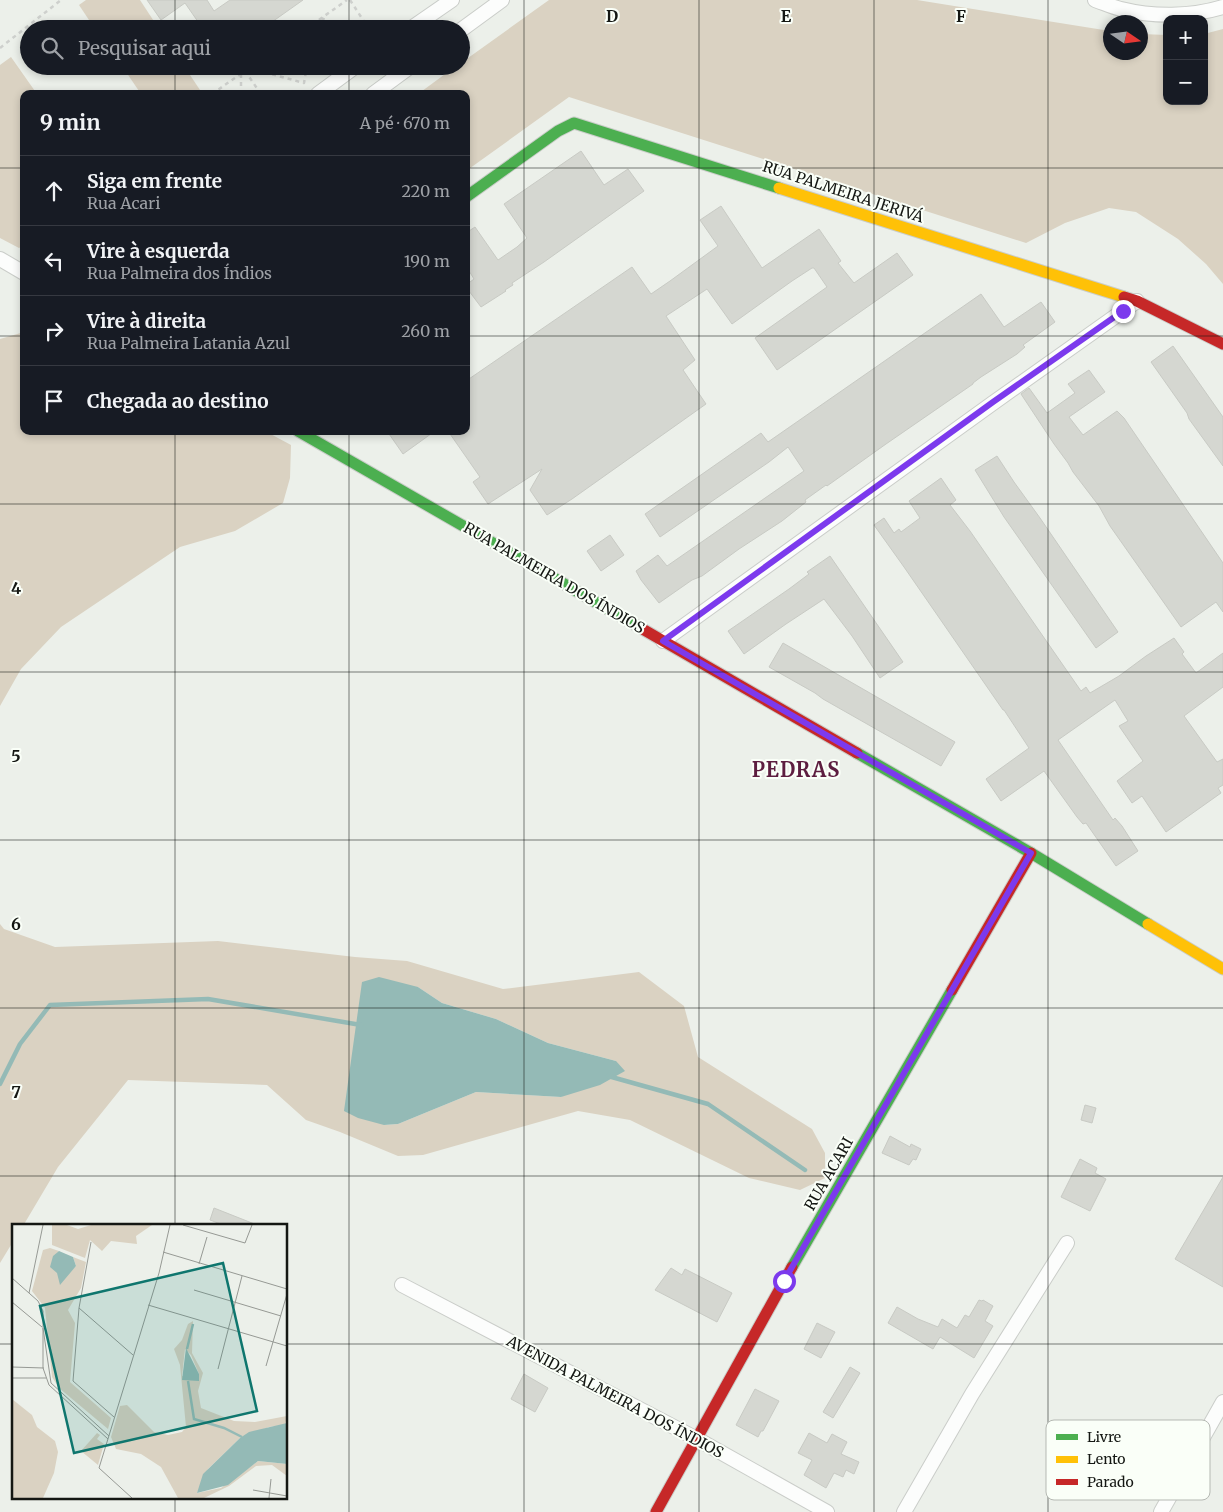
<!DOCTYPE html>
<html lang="pt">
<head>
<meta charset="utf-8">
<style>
  body { margin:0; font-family:Merriweather,serif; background:#242831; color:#f1f3f6 }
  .controls { position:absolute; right:15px; top:15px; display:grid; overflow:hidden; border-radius:10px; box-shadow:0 2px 8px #0003 }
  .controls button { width:45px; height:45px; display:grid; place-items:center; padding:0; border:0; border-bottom:1px solid #363941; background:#171b24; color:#f1f3f6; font:25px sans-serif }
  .compass { position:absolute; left:1103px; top:15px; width:45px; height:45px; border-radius:50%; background:#171b24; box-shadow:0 2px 8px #0003; rotate:103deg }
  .stop { position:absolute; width:15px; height:15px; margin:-11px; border:4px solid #7c3aed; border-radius:50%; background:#fff }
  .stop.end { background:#7c3aed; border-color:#fff; box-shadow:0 1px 5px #0008 }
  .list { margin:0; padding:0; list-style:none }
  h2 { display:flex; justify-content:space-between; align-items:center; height:65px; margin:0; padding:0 20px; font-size:21px }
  h2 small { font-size:16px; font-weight:400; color:#9ea1a6 }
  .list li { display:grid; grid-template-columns:32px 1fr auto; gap:15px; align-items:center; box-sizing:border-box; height:70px; padding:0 20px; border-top:1px solid #363941 }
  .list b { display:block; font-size:19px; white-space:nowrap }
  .list p { margin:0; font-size:16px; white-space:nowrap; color:#9ea1a6 }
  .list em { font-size:16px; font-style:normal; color:#9ea1a6 }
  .icon { flex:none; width:28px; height:28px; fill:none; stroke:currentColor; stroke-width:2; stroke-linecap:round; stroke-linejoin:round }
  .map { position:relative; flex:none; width:1223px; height:1512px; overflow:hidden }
  .search { position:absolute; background:#171b24; box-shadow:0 2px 8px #0003; left:20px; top:20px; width:450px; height:55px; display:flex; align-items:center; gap:12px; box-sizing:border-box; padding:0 18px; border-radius:28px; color:#9ea1a6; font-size:19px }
  .panel { position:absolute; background:#171b24; box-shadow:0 2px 8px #0003; left:20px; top:90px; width:450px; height:345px; border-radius:10px }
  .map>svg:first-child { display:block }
</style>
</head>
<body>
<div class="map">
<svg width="1223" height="1512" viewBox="0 0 1223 1512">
  <rect width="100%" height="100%" fill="#ecf0ea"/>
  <g fill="#dad2c2" fill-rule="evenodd">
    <path d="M86,0h54l19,29h-64l-16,-24z"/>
    <path d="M549,0h368l193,31v21h30l1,-18 26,1v66h37v-67l19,-5v255l-17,-20 -28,-25 -42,-27 -27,-4 -44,15 -39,20 -457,-146 -103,74v-77h-48l38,-28h5v-3z"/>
    <path d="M11,57l26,37h-13v151l-5,3 -19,-10v-173z"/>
    <path d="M122,66h62l18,27 -61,1z"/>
    <path d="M24,332v99h241l26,14 -1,33 -7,25 -48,28 -55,16 -119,80 -40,42 -21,37v-367z"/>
    <path d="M0,924l4,5 51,18 163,-6 137,16 52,4 96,28 136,-17 45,34 14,51 114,72 13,24v25l-25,12 -51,-12 -119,-58 -52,-9 -155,44 -25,1 -58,-24 -34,-12 -39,-35 -139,-5 -70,87 -35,59h-9v14l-14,23zM418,987l24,16 54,16 52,24 68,18 -55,36 -85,-5 -78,32 -14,1z"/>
  </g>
  <path fill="#94bab6" d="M379,977l39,10 24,16 54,16 52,24 68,18 9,10 -25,14 -39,12 -85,-5 -78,32 -14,1 -26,-7 -14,-7 18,-129z"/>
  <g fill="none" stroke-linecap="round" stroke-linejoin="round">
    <g stroke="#94bab6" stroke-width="4.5">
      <path d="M608,1076l100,28 97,66"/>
      <path d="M0,1084l20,-40 30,-39 158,-6 153,26"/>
    </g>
  </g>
  <g fill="#d5d7d1" stroke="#c8cac4">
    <path d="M147,0h60l7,11 16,-11h73l-41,29h-59l-18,-26 -24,17z"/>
    <path d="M581,151l23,34 24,-16 16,22 -100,71 -32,21 1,2 -8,5 1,1 -25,16 -15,-20v-2l8,-6 -8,-13v-33l9,-6 23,33 19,-13 10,-9 -23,-34z"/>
    <path d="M721,206l41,62 57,-39 22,32 -3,2 16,20 43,-30 16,22 -136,95 -22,-32 72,-51 -13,-19h-2l-20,13 -60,43 -25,-35 -41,27 29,44 -12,10 23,34 -134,95 -25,16 -17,-25 12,-21 -54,35 -15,-22 7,-5 -32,-46h18v-50l166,-114 19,27 19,-13 48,-35 -18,-26z"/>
    <path d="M981,294l23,33 37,-25 14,20 -32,23 2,2 -8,7 -36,23 -8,6v1l-87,60 -59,42 -1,-1 -21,15 1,2 -24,19 -43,28 -37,27 -10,4 -33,23 -18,-23 -5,-9 22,-16 9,11 137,-95 -16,-24 -19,15 -109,75 -15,-23 116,-81 7,9z"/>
    <path d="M1173,346l50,71v49l-34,-47 -2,-6 -36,-51z"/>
    <path d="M1089,370l16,22 -36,25 14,18 34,-24 7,7 99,145v49l-7,-10 -35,25 -71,-101 -11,-20 -26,-34 -5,-9 -14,-19 -33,-50 8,-6 18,25 28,-20 -7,-9z"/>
    <path d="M387,431h48l-32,23z"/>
    <path d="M997,456l17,26 26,36 78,114 -22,16 -92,-131 -29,-47z"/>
    <path d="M941,478l15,22 -6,5 20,26 111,160 5,-4 4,6 29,-17 27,-20 28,-18 10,14 -2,2 14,19 27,-20v34l-39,29 33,46 6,-3v26l-5,3 3,5 -55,39 -24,-36 -10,7 -15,-22 26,-20 -24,-35 9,-5 -13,-21 -57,40 55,80 2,-2 7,8 16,25 -22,15 -30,-43 -3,1 -6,-7 -33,-46 -43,30 -15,-22 43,-31 -25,-38h-1l-99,-143 -30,-42 10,-7 10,15 5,-4 2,3 19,-14 -11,-17z"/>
    <path d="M610,535l14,20 -23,16 -14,-20z"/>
    <path d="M830,556l73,106 -23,16 -28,-42 -28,-37 -38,25 -42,30 -16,-23 61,-42 20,-15 -2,-2z"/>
    <path d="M783,643l172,99 -14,24 -118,-67 -8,-6 -46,-26z"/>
    <path d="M1085,1105l11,3 -4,15 -11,-3z"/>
    <path d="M890,1136l20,11 1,-3 10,5 -5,11 -3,-1 -4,6 -27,-12z"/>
    <path d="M1080,1159l17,9 -2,5 11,6 -16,32 -29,-14z"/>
    <path d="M1223,1177v110l-48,-28z"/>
    <path d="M214,1208l43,17v1h-31l-16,-6z"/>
    <path d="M671,1268l11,7 3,-6 47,24 -15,29 -62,-32z"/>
    <path d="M979,1300l3,1 1,-1 10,6 -8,15 8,5 -19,32 -34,-21 -7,12 -45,-26 9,-16 21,12 20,8 4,-8 15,9 8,-13 4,2z"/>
    <path d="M817,1323l18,9 -14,26 -17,-9z"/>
    <path d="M850,1367l10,6 -27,45 -10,-6z"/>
    <path d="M524,1374l24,14 -13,24 -24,-13z"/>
    <path d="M755,1389l24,12 -16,30h-2l-3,6 -22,-12z"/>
    <path d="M809,1433l18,10 5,-9 15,8 -6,12 18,8 -5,12 -8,-4 -3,7 -9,-4 -8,15 -22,-13 8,-15 -14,-7z"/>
  </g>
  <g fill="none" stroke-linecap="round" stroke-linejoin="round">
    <defs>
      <g id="street">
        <path d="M1095,0c9,3 17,7 26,9 32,8 70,8 102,-2"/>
        <path d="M410,29l42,-29"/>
        <path d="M461,30l41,-30"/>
        <path d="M318,94l38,-28"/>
        <path d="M373,94l38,-28"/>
        <path d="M0,259l24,14"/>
        <path d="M663,641l330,-238 144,-102"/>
        <path d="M402,1285l295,154 130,73"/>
        <path d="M904,1512l68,-118 95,-151"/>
        <path d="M1161,1512l62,-110"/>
      </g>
      <g id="fast">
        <path d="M466,197l92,-66 16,-8 205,65"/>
        <path d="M298,431l341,196"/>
        <path d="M857,753l174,100 117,71"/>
        <path d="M792,1267l160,-277"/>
      </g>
      <g id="slow">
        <path d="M779,188l345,109"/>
        <path d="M1148,924l75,45"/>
      </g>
      <g id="jam">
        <path d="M1124,297l13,4 86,43"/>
        <path d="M639,627l218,126"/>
        <path d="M952,990l79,-137"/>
        <path d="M656,1512l136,-245"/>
      </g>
    </defs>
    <use href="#street" stroke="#cacdc9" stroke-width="16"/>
    <use href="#fast" stroke="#cacdc9" stroke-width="13"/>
    <use href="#slow" stroke="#cacdc9" stroke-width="13"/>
    <use href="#jam" stroke="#cacdc9" stroke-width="13"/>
    <g stroke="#ced0cd" stroke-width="2.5" stroke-dasharray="4 4" stroke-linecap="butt">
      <path d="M350,0l19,29"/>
      <path d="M321,18l23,11"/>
      <path d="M318,20l5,9"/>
      <path d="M306,29l41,-29"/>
      <path d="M0,48l61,-48"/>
      <path d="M249,68l55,15 3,-17"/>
      <path d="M245,71l16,23"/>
      <path d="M241,74v20"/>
      <path d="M212,94l40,-28"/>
    </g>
    <use href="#street" stroke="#fcfdfc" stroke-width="14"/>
    <use href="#fast" stroke="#4caf50" stroke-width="11"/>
    <use href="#slow" stroke="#ffc107" stroke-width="11"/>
    <use href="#jam" stroke="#c62828" stroke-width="11"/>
  </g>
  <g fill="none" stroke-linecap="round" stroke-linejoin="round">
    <path stroke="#7c3aed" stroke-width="6" d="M784,1281l247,-428 -368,-212 330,-239 130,-91"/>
  </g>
  <path fill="none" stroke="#141713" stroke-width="1" stroke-opacity="0.55" d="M175,0v29M349,0v29M524,0v1512M699,0v1512M874,0v1512M1048,0v1512M175,66v28M349,66v28M0,168h24M466,168h757M0,336h24M466,336h757M175,431v795M349,431v1081M0,504h1223M0,672h1223M0,840h1223M0,1008h1223M0,1176h1223M0,1344h14M286,1344h937M175,1498v14"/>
  <g text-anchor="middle" stroke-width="4" stroke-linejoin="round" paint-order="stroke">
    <g font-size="15" fill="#141713" stroke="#fafff8">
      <text transform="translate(843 192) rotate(18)" y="5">RUA PALMEIRA JERIVÁ</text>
      <text transform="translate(554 578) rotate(30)" y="5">RUA PALMEIRA DOS ÍNDIOS</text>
      <text transform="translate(829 1174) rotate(-60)" y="5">RUA ACARI</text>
      <text transform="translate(615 1397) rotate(28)" y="5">AVENIDA PALMEIRA DOS ÍNDIOS</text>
    </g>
    <g font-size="20" font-weight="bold" letter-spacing="1" fill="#5d1e40" stroke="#fafff8">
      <text x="796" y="777">PEDRAS</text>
    </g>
  </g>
  <g transform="translate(12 1224)">
    <rect width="275" height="275" fill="#ecf0ea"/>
    <path d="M40,1h15l11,4 13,-4h61l-16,11 1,8 -26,-3 -9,10 -12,-11 -5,18 -33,-13zM38,24l9,3 -3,3 4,27 16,-15 -3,-9 13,5 -5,26 -13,22 7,13 -5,59 41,36 -3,11 -49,-41 -7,-11 -7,-69 -13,-17 11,-41zM181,97l-1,32 11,20 -5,18 3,17 33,13 21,1 32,-6 -2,9 -16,2 -29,11 -32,31 -11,24 24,-5 37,-27 29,3v12l-15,-11 -16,1 -27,20 -25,12h-26l-17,-31 -20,-13 -25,-5 -5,-12 9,-31 7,-1 27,27 14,3 14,-3 4,-5 -6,-62 -6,-16 8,-9 6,-16zM173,125l6,6 8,19 -17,2zM0,175l20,16 5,12 18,14 3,11 -4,21 -11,25h-31zM85,209l3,2 -3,4 7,5 -6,21 -17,-14z" fill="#dad2c2" fill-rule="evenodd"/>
    <path d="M47,27l14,6 3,9 -16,19 -3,-12 -7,-6 3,-11zM174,124l13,26v7l-17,-1zM275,199v41l-29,-3 -30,24 -31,8 6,-19 37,-36 9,-6z" fill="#94bab6"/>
    <path fill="none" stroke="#94bab6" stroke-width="2.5" d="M175,125l6,-25M176,157l6,38 30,9 18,9"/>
    <path fill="none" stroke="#969994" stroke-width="1" d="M171,1l62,18 7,-18M79,18l-12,66 -6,73 41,36M151,28l124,37M187,40l8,-27M0,54l26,23 5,10v57l6,17 59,54M182,66l87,26M17,69l14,-68M0,78l30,25M136,81l139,41M67,84l54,47M31,104l8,55 58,53M254,142l21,-72M0,143l32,1M206,145l24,-93M0,154h34M241,266l34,6M120,274l-33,-30 60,-195 11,-48M257,274l2,-19"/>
    <path fill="#0f766e" fill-opacity="0.15" stroke="#0f766e" stroke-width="2.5" d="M211,39l34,148 -183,42 -34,-147z"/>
    <rect width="275" height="275" fill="none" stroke="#141713" stroke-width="2.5"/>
  </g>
  <rect x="1046" y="1420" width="164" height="80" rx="8" fill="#fafff8" stroke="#b5b9b3" stroke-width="1"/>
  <rect x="1056" y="1434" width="22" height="6" fill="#4caf50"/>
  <rect x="1056" y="1456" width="22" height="7" fill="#ffc107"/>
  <rect x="1056" y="1479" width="22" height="6" fill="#c62828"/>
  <g font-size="14" fill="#141713">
    <text x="1087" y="1442">Livre</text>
    <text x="1087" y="1464">Lento</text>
    <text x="1087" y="1487">Parado</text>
  </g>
  <g font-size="16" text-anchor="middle" font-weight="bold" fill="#141713" stroke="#fafff8" stroke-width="4" stroke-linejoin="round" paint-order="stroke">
    <text x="612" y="22">D</text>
    <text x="786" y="22">E</text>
    <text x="961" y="22">F</text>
    <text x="16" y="594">4</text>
    <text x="16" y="762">5</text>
    <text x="16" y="930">6</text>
    <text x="16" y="1098">7</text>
  </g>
</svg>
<div class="controls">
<button>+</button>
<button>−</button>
</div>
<svg class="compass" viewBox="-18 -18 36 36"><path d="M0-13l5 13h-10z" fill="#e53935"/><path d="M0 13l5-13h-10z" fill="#9ea1a6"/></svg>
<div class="stop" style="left:784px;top:1281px"></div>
<div class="stop end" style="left:1123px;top:311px"></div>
<div class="search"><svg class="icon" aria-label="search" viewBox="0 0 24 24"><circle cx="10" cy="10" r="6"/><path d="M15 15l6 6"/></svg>Pesquisar aqui</div>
<section class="panel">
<h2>9 min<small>A pé · 670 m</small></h2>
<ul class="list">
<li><svg class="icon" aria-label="ahead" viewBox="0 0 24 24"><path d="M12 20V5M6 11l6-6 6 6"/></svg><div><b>Siga em frente</b><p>Rua Acari</p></div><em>220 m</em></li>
<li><svg class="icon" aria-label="left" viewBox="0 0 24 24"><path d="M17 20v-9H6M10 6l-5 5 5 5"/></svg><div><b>Vire à esquerda</b><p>Rua Palmeira dos Índios</p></div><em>190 m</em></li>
<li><svg class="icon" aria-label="right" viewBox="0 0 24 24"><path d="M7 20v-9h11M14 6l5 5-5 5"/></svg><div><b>Vire à direita</b><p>Rua Palmeira Latania Azul</p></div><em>260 m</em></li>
<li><svg class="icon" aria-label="arrive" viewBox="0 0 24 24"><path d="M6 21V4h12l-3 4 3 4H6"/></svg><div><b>Chegada ao destino</b></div></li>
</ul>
</section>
</div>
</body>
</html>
